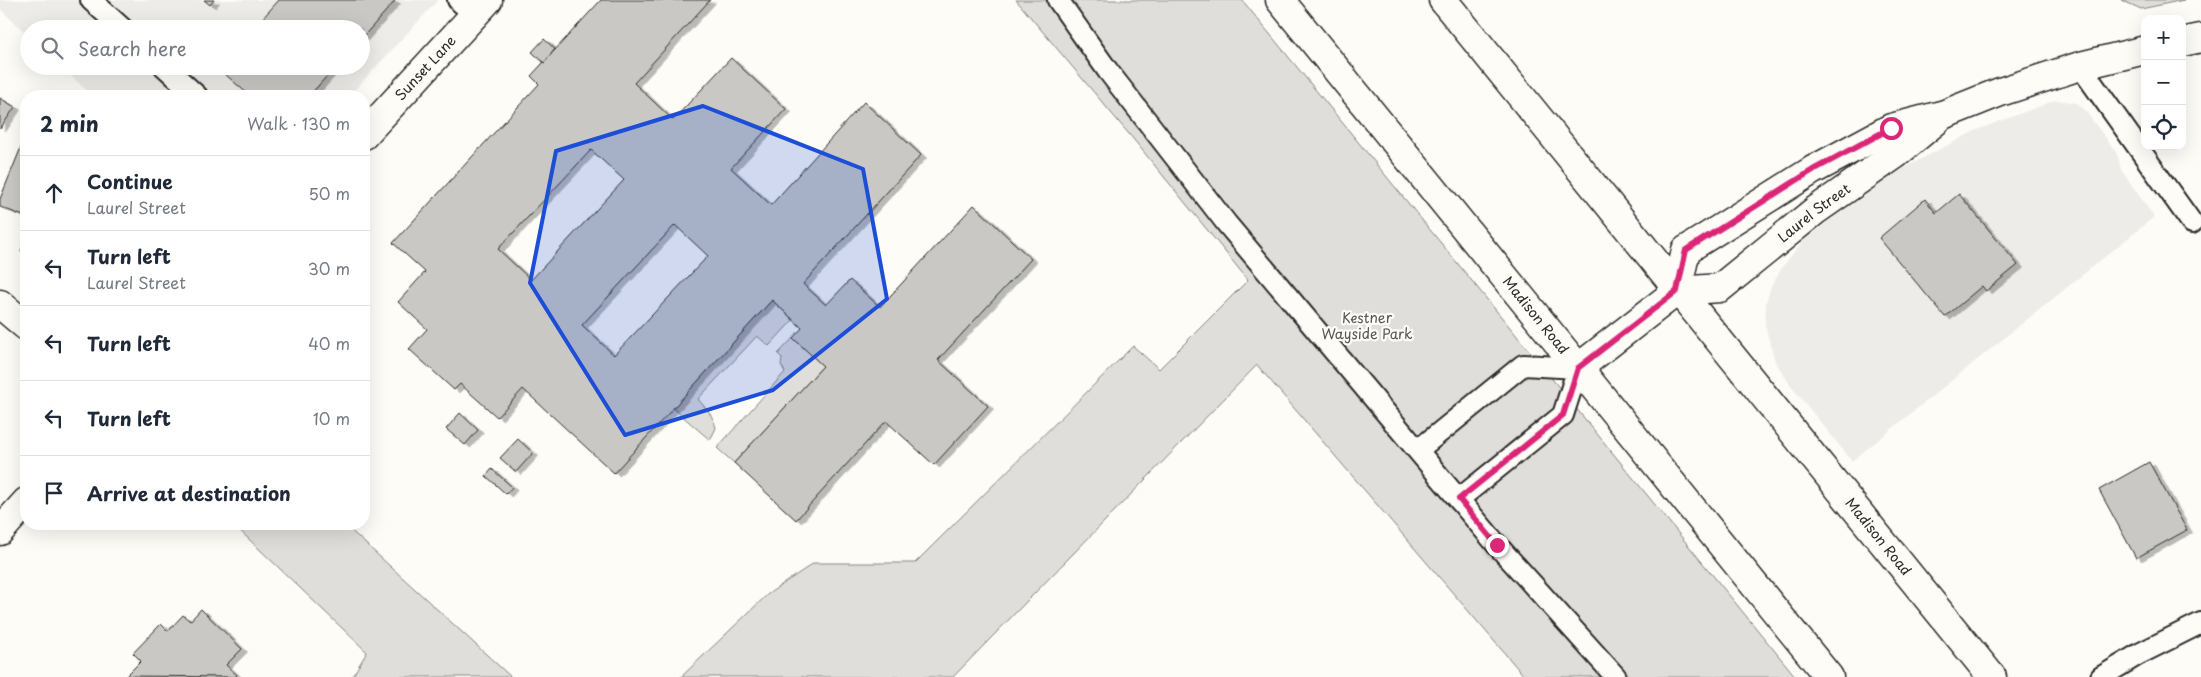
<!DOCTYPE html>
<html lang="en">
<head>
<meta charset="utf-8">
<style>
  body { margin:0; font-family:"Playpen Sans",sans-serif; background:#f2f2f3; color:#1f2937 }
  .controls { position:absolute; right:15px; top:15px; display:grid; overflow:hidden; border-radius:10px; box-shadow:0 5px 20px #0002 }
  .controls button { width:45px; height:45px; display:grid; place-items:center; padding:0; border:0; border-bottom:1px solid #e0e1e3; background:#fff; color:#1f2937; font:25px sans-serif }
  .stop { position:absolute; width:15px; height:15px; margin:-11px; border:4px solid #db2777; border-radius:50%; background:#fff }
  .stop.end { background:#db2777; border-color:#fff; box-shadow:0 1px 5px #0008 }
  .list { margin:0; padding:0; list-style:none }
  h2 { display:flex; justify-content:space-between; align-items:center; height:65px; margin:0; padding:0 20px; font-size:21px }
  h2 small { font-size:16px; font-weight:400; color:#747a83 }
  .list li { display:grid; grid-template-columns:32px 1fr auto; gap:15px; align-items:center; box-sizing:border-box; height:75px; padding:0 20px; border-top:1px solid #e0e1e3 }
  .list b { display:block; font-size:19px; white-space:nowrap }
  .list p { margin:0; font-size:16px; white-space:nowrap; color:#747a83 }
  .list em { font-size:16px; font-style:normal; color:#747a83 }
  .icon { flex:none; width:28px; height:28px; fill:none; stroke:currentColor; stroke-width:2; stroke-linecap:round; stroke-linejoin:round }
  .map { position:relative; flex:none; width:2201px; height:677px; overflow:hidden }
  .search { position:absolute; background:#fff; box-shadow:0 5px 20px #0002; left:20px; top:20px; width:350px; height:55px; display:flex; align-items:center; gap:12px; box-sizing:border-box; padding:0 18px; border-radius:28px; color:#747a83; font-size:19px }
  .panel { position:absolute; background:#fff; box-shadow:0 5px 20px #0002; left:20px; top:90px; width:350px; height:440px; border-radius:20px }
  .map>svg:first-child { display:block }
</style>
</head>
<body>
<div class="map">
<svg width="2201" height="677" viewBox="0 0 2201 677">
  <defs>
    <filter id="shadow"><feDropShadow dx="5.5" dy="3" stdDeviation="0" flood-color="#0004"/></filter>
  </defs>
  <rect width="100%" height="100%" fill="#fdfcf7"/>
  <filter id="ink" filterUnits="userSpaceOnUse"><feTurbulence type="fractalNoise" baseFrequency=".02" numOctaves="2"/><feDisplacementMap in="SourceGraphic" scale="10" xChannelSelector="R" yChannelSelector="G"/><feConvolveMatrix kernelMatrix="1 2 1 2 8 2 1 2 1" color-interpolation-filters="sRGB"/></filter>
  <g filter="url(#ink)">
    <g fill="#edece8">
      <path d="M0,0h438l-89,96h-257l-31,-30h300v-37h-332v7l-29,-27z"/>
      <path d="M2056,100l21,3 9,9 28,37 4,8 3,13 33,47 -302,244 -61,-75 -16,-25 -10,-35 1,-24 5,-15 12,-21 21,-26 64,-49 36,-23 73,-38z"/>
    </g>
    <g fill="#dfdeda" stroke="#858482">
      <path d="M1016,0h226l554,677h-271l-268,-312 -304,312h-272l87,-83 46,-31h101l218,-217 26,23 89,-89 -114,-140z"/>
      <path d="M2121,0h63l-43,9z"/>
      <path d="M772,300l21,20 -24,26 -12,-10 -59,63c8,10 15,16 18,29l-6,12 -37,-32z"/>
      <path d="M793,338l30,28 -89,97 -17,-15 68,-76 -4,-7 1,-7 -4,-4z"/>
      <path d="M233,524h111l167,153h-159l15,-25z"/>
    </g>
    <g fill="#c9c8c4" stroke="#2b2b2b" fill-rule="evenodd" filter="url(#shadow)">
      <path d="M204,0h10l-4,5z"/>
      <path d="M279,0h115l1,1 -34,38v-10h-108z"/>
      <path d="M601,0h109l-76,83 39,37 58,-62 55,51 -55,59 40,37 93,-103 57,53 -118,129 23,21 24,-25 30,27 94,-102 57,54 -93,101 50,46 -54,59 -48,-44 -90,99 -62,-57 89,-97 -30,-28 9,-10 -30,-28 -158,173 -91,-84 -26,28 -37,-33 -6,6 -45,-41 18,-20 -29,-27 27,-30 -32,-29 146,-159 -8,-8zM591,150l33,30 -93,100 -33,-31zM675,225l33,31 -94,99 -32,-30z"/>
      <path d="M544,39l11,10 -11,14 -12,-11z"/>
      <path d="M220,66h116l-27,30h-59l-32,-28z"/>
      <path d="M0,98l15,9 -15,22z"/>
      <path d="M22,145l4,2v70l-26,-10v-8z"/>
      <path d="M1959,194l59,71 -32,26 -4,-5 -37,31 -66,-79 46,-39 11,14z"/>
      <path d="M26,238v15l-5,-2z"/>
      <path d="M460,413l18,17 -13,15 -19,-16z"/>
      <path d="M518,439l15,14 -17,19 -16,-14z"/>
      <path d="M2149,462l38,68 -51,28 -37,-68z"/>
      <path d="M492,469l20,18 -6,7 -20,-18z"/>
      <path d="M201,609l41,40 -16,16 11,10 -2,2 -109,-1 15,-15 -8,-8 28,-29 7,7 15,-16 7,6z"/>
    </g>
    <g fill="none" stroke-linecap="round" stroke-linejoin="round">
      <defs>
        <g id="service">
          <path d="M91,0l32,29"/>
          <path d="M458,0l17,15"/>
          <path d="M1058,0l50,71 119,153 270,321 119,132"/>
          <path d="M164,66l33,30"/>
          <path d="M2080,66l112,157"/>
          <path d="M1418,450l105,-85 55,3 -15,47 -104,84"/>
          <path d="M2101,677l38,-23 62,-31"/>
        </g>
        <g id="minor">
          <path id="s1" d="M364,135l124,-135"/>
          <path d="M0,304l26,22"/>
          <path d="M0,531l26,-29"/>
        </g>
        <g id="tertiary">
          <path d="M2182,42l19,-4"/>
          <path d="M1677,291l9,-41 127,-80 78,-42 54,-14 55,-22 80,-26 65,-16"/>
          <path id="s2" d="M1578,368l99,-77 43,-3 96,-78 80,-56 41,-34"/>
        </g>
        <g id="primary">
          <path id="s3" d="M1280,0l549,677"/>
          <path id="s4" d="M1443,0l549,677"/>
        </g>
      </defs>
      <use href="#service" stroke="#2b2b2b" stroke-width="24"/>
      <use href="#minor" stroke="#2b2b2b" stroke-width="31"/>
      <use href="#tertiary" stroke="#2b2b2b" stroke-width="31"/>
      <use href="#primary" stroke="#2b2b2b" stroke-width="31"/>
      <use href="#service" stroke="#fdfcf7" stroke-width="20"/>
      <use href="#minor" stroke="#fdfcf7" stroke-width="28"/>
      <use href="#tertiary" stroke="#fdfcf7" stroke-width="28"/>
      <use href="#primary" stroke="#fdfcf7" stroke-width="28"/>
    </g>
  </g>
  <g fill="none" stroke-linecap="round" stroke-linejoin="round" filter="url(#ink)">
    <path stroke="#db2777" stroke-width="6" d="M1497,545l-38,-46 104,-84 15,-47 99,-77 9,-41 127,-80 78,-42"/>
  </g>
  <path fill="#1d4ed8" fill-opacity="0.2" stroke="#1d4ed8" stroke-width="4" stroke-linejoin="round" d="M703,106l160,63 24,130 -114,91 -148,45 -95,-152 26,-132z"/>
  <g text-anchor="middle" stroke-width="4.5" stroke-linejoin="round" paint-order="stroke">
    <g font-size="14" fill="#2b2b2b" stroke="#fdfcf7">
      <text dy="5" stroke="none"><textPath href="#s1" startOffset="91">Sunset Lane</textPath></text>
      <text dy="5" stroke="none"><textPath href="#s2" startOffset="289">Laurel Street</textPath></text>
      <text dy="5" stroke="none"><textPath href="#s3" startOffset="406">Madison Road</textPath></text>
      <text dy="5" stroke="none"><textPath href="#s4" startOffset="691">Madison Road</textPath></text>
    </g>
    <g font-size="14" fill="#585857" stroke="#fdfcf7">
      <text x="1367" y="323">Kestner<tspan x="1367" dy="16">Wayside Park</tspan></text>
    </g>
  </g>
</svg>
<div class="controls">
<button>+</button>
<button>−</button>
<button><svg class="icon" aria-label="locate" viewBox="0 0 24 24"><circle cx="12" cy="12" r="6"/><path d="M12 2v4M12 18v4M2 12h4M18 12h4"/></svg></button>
</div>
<div class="stop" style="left:1891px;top:128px"></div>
<div class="stop end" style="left:1497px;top:545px"></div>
<div class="search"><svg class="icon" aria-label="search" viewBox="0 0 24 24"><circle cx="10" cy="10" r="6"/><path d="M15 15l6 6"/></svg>Search here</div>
<section class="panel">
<h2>2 min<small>Walk · 130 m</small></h2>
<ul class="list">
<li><svg class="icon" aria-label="ahead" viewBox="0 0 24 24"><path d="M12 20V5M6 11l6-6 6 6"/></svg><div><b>Continue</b><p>Laurel Street</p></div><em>50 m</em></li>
<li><svg class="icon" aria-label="left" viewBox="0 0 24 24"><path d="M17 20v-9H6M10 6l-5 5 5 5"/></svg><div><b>Turn left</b><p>Laurel Street</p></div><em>30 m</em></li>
<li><svg class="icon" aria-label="left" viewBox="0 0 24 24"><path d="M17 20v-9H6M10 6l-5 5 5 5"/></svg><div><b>Turn left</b></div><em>40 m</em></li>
<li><svg class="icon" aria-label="left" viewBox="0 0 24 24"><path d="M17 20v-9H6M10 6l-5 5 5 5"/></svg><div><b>Turn left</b></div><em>10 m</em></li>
<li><svg class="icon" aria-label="arrive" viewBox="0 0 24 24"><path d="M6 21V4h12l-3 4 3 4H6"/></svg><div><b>Arrive at destination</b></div></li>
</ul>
</section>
</div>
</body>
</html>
